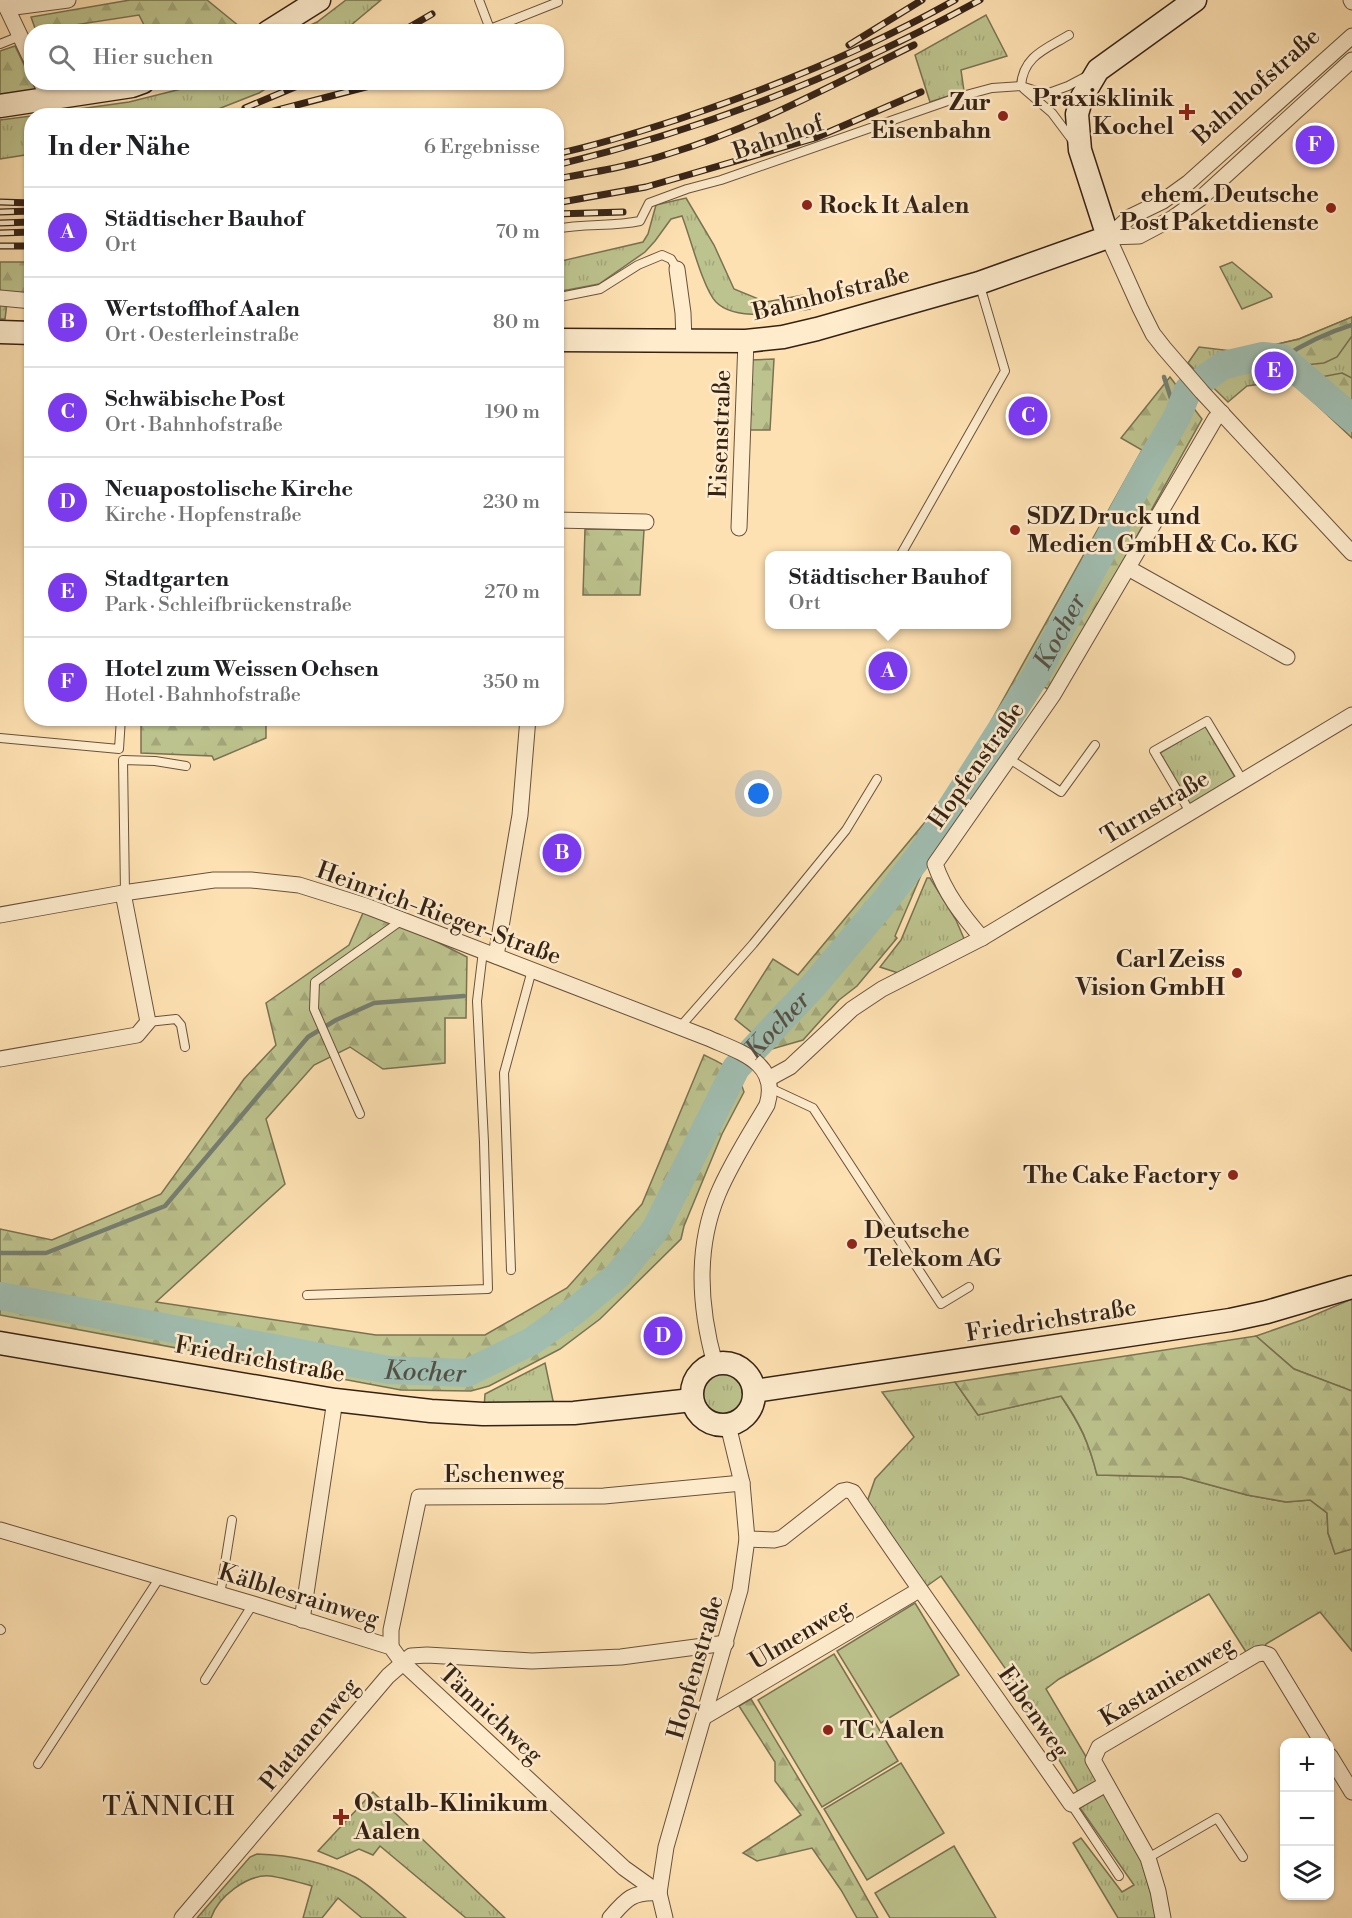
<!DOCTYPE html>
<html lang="de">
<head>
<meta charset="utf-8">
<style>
  body { margin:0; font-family:"Libre Bodoni",serif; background:#f6f6f6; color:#202124 }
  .controls { position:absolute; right:18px; bottom:18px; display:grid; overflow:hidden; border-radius:12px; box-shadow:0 2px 4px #0004 }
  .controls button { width:54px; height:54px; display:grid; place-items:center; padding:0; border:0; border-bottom:2px solid #e0e0e0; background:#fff; color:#202124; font:30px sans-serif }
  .you { position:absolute; left:759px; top:794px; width:21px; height:21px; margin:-15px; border:4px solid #fff; border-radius:50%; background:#1a73e8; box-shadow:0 0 0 9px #1a73e833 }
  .badge { display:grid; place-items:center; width:39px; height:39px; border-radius:50%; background:#7c3aed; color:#fff; font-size:20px; font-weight:700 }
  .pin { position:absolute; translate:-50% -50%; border:3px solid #fff; box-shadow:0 2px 6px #0006 }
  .popup { position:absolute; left:765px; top:551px; width:246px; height:78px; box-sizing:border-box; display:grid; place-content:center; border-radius:12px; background:#fff; filter:drop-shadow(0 2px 4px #0005); font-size:20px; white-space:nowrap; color:#757577 }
  .popup b { font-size:22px; color:#202124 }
  .popup::after { content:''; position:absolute; left:50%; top:100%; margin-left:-12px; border:12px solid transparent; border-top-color:#fff }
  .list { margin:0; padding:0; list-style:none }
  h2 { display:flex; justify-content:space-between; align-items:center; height:78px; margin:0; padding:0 24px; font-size:26px }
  h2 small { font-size:20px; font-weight:400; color:#757577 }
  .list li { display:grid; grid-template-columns:39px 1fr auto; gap:18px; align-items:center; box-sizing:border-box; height:90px; padding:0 24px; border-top:2px solid #e0e0e0 }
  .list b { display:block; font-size:22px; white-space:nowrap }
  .list p { margin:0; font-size:20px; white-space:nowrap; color:#757577 }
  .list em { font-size:20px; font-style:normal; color:#757577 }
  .icon { flex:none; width:33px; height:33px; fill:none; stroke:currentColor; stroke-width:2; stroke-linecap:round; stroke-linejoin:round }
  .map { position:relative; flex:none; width:1352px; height:1918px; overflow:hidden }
  .search { position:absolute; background:#fff; box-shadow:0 2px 4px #0004; left:24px; top:24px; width:540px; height:66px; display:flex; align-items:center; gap:15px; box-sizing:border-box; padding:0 21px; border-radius:24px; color:#757577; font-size:22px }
  .panel { position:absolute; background:#fff; box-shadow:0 2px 4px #0004; left:24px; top:108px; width:540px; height:618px; border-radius:24px }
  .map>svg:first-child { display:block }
</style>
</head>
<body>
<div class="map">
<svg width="1352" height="1918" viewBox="0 0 1352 1918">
  <defs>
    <pattern id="grass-tufts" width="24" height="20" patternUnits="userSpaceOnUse" patternTransform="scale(1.5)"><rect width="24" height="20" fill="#bdc38e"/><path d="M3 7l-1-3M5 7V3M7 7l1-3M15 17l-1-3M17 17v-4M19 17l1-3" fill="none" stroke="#a3a77a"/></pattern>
    <pattern id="forest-firs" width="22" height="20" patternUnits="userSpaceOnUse" patternTransform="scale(1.5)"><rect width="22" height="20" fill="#bdc38e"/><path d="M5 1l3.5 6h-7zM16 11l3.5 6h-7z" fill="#a3a77a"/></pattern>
  </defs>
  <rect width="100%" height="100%" fill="#fee1b2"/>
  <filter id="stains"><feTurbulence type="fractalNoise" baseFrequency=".00333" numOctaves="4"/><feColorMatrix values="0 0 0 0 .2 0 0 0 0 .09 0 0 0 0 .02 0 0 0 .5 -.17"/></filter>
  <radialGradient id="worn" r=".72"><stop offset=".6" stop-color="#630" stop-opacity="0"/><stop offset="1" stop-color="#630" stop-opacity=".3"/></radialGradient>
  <g fill="url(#grass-tufts)" stroke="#797252" stroke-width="1.5">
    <path d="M346,0h35l-37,31h-39l1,-4 11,-5z"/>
    <path d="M986,15l21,41 -46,14 3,21 -34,11 -15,-47z"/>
    <path d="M205,83h70l-16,10 -56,22h-167l93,-13z"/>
    <path d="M31,116v38l-31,5v-39z"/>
    <path d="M686,198l28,47 20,44 32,13 37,-7 7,14c-24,4 -75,13 -94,-7 -13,-13 -26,-66 -34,-86l-11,3 -16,22 -10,11 -46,32 -37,7 -5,-2v-27l86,-20 5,-8 8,-29z"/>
    <path d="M1232,262l39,32 1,3 -30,12 -22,-42z"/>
    <path d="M1352,317v121l-62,-58 -43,6 -19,16 -40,-39 11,-16 33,4 46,-7 21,-5z"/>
    <path d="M1205,726l30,51 -45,27 -30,-51z"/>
    <path d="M927,878h3l26,42 9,21 -64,33 -21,-7 21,-27z"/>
    <path d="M1352,1299v92l-58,-22 -38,-33 49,-17z"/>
    <path d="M545,1363l10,47 -71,-1 1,-15z"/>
    <circle cx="724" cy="1394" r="25"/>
    <path d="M955,1382l23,33 83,-19c18,27 28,46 36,79l84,2 66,18 39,7 24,-2 17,13 1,20 7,20 17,-4v102l-32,-39 -54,32 -2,5 -16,6 -39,-61 -150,85 -13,10 55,93 -21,13 -46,-77 -4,-14 -89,-128 -17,12 -58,-83 9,-26 39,-42 -32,-45z"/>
    <path d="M1105,1790l34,63 19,65h-40l-45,-75 8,-5 41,54 12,-7 -56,-80z"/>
    <path d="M373,1792l132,126h-39l-86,-72 -7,9 -14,-6 -22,10 -19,-8z"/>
    <path d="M257,1854c34,1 67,8 98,23 17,9 36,29 51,41h-44l-24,-20 -16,20h-19l9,-32c-14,-4 -28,-8 -42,-10 -23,-2 -52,21 -59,42h-14l53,-61z"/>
  </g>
  <g fill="url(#forest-firs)" stroke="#797252" stroke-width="1.5">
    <path d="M130,0h77l38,31h-98l-8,-16 -103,16 -5,-14z"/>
    <path d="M15,46l22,46 -37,5v-46z"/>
    <path d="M0,262h31v33h-23l-3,24h-5z"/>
    <path d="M1352,317v19l-15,21 -13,6 -19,2 -14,-8 -13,-13 21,-5z"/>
    <path d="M774,359l-4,71h-23l3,-70z"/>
    <path d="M1342,373l10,5v31l-31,-24 -4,-6 1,-3 3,1z"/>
    <path d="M1170,377l32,42 -84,151 -70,119 -22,-11 -41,70 -76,112 13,13 -27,63 2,2 -40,48 -18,14 -36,40 -31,9 -37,-30 38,-60 25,16 157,-189 187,-336 -21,-12z"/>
    <path d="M585,529l59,1 -4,65h-57z"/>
    <path d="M141,719h125v19l-52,22 -2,-4 -71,-3z"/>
    <path d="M366,906l101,51 -1,61h-21v45l-62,6 -33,-22 -36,18 -48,54 19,65 -129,118 220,33h109l82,-47 75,-84 62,-149c19,9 34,15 40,37l-22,42 -38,92 -3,13 -81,80 -40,30 -71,37 -18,5 -70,-1 -401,-75v-86l52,11 109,-46 83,-115 32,-34 -10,-42 83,-58z"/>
    <path d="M1256,1336l38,33 58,22v158l-17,5 -7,-21 -1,-20 -17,-13 -24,2 -39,-7 -66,-18 -84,-2c-8,-32 -17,-52 -36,-79l-83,19 -23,-33z"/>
    <path d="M751,1699l69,115 58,104h-21l-16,-28 -29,-42 -55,13 -14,-8 58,-38 -26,-34v-19l-36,-56z"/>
  </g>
  <g fill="#bdc38e" stroke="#797252" stroke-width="1.5">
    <path d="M915,1603l44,72 -78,48 -44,-72z"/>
    <path d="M834,1654l64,107 -76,46 -64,-107z"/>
    <path d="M901,1763l43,70 -77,47 -43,-71z"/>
    <path d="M954,1846l42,72h-106l-15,-25z"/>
  </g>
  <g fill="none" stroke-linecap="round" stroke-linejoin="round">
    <g stroke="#757f72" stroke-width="4.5">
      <path d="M1282,358c22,-14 44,-25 70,-33"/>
      <path d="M1164,377l13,40"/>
      <path d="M0,1253h46l119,-47 143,-169 28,-17 38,-17 90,-7"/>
    </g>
    <path stroke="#a0bdb0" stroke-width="28" id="s1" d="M0,1296l389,74 78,3 65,-32 45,-32 41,-34 37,-45 81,-162 78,-83 70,-83 42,-55 110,-172 107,-200 34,-58 11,-27 36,-25 39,-9 19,2 70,60"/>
    <defs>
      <g id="lane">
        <path d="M479,0l11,29 68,-27 -1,-2"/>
        <path d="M0,44l20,-8"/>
        <path d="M1021,86c2,-30 25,-37 48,-51"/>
        <path d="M1024,89l28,24 21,28"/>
        <path d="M556,229c28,-6 56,-2 84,-8l9,-18 38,-14 34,-9 241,-84 30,-8 29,-2 25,8 22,-8 19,-10"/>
        <path d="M556,294l4,3 40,-8 38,-24 24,-10 9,4 6,10"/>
        <path d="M900,556l105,-185 -25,-85"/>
        <path d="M0,738l119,11 2,-31"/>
        <path d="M1008,758l53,34 34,-47"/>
        <path d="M1190,812l-36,-61 53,-30 36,60"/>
        <path d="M125,893l-2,-133 32,1 31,5"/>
        <path d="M148,1022l28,-3 5,6 4,22"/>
        <path d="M680,1027l73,-83 93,-114 31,-51"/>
        <path d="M770,1088l43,20 128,196 28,-17"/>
        <path d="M360,1114l-46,-105 1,-27 87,-62"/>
        <path d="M511,1270l-7,-197 28,-103"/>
        <path d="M307,1295l181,-6 -4,-147 -7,-141 6,-50"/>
        <path d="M220,1595l12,-75"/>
        <path d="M0,1629l1,1"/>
        <path d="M205,1680l48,-76"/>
        <path d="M38,1764l122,-187"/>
        <path d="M1071,1804l48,72"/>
        <path d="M1148,1858l69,-40 26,39"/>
      </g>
      <g id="street">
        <path d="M3,0l29,61"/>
        <path d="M1351,0l1,2"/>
        <path d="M7,8l61,-8"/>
        <path d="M41,82l8,18"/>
        <path d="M1108,237l32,71 13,26 11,14 38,44 150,161"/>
        <path d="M1108,237l22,-20 33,-16 25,-18 164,-147"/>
        <path d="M1108,237l31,-1 34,-18 28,-20 151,-138"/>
        <path d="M677,269l6,44 1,28"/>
        <path d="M0,298l32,3"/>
        <path d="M556,520l90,2"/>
        <path d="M739,528l7,-187"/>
        <path d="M1128,568l159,89"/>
        <path d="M0,915l123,-22 91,-13h37l48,5 67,21 342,132c31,14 72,24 59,67 -17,29 -36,58 -49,89 -23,55 -19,113 -3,170"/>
        <path d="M982,938c-20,-23 -37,-45 -47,-74l118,-169 162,-276 7,-6"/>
        <path d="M496,956l24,-141 8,-97"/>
        <path d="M0,1059l137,-24 11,-13 -25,-129"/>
        <path d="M768,1079l22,-12 62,-58 30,-20 100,-51 370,-223"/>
        <path d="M0,1530l253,74 138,43 11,15 222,206 35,25"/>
        <path d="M747,1539l27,1 8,-2 60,-47 5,-1 6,2c71,106 146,208 218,312l35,-20"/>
        <path d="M302,1620l33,-220"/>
        <path d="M391,1647v-17l28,-133 185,-1 138,-13"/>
        <path d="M704,1717l215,-127"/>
        <path d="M1330,1756l22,36"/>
        <path d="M182,1918l206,-242 23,-20 16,-1 105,6 89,-4 105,-14"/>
        <path d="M610,1918c16,-19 23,-27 49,-25"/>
        <path d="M665,1918l-6,-25 7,-46 74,-257 7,-51 -5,-56 -14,-58"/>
        <path d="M1163,1918l-5,-27 -10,-33 -55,-98 6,-13 158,-93 6,-1 6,2 53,87"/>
      </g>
      <g id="secondary">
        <path d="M268,32l51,-32"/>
        <path d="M0,106l132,-20 11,-4"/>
        <path d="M0,332l32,1"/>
        <path d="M556,340l190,1 37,-4 34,-8 162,-46 129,-46 -28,-87 -3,-36 5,-17 16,-27 97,-70"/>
        <path d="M0,1343l335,57 96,11 52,3 91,-1 118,-13"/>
        <circle cx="723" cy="1394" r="31"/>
        <path d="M754,1391l476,-71 37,-8 85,-25"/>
      </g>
    </defs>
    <use href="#lane" stroke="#67523d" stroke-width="10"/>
    <use href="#street" stroke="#67523d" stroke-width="17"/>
    <use href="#secondary" stroke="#352216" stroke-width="25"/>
    <use href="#lane" stroke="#feeccd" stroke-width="8"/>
    <use href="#street" stroke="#feeccd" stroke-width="15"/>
    <use href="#secondary" stroke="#feeccd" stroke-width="22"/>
    <defs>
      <g id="rail">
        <path d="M401,32l31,-18"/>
        <path d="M849,45l73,-45"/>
        <path d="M245,108l62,-26"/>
        <path d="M254,116l131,-34"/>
        <path d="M556,154c42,-9 83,-22 123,-35 95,-32 189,-70 276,-119"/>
        <path d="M556,165c148,-35 291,-92 424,-165"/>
        <path d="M556,179c38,-7 76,-13 112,-25 86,-26 166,-70 246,-109"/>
        <path d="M0,202l32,1"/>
        <path d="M556,203l90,-16 169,-49 106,-46"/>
        <path d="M0,212l32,-1"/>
        <path d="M556,214l67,-2"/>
        <path d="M0,223l32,-1"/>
        <path d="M0,233l32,-1"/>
        <path d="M0,246h32"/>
      </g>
    </defs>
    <use href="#rail" stroke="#352216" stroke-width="7"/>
    <use href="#rail" stroke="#feeccd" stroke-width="4.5" stroke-dasharray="14" stroke-linecap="butt"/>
  </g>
  <g fill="#8f2418" stroke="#feeccd" stroke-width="2">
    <path d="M1184 103h6v6h6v6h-6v6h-6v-6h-6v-6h6z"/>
    <circle cx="1003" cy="116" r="6"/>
    <circle cx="807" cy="205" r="6"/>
    <circle cx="1331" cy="208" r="6"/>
    <circle cx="1015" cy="530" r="6"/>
    <circle cx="1237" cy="973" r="6"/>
    <circle cx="1233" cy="1175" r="6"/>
    <circle cx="852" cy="1244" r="6"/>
    <circle cx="828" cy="1730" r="6"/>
    <path d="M338 1808h6v6h6v6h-6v6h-6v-6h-6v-6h6z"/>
  </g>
  <g text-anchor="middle" stroke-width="5" stroke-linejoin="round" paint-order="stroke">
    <g font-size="24" fill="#352216" stroke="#feeccd">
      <text transform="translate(1256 86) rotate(-42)" y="8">Bahnhofstraße</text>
      <text transform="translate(778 137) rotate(-19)" y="8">Bahnhof</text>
      <text transform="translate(831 293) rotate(-14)" y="8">Bahnhofstraße</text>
      <text transform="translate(720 434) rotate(-88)" y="8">Eisenstraße</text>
      <text transform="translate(976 765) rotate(-55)" y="8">Hopfenstraße</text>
      <text transform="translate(1155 807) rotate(-31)" y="8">Turnstraße</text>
      <text transform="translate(439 913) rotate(20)" y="8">Heinrich-Rieger-Straße</text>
      <text transform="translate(1051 1320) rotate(-9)" y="8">Friedrichstraße</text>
      <text transform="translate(260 1359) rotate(10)" y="8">Friedrichstraße</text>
      <text x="504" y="1482">Eschenweg</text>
      <text transform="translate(299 1595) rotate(17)" y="8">Kälblesrainweg</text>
      <text transform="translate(800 1634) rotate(-31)" y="8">Ulmenweg</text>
      <text transform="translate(695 1667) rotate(-74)" y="8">Hopfenstraße</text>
      <text transform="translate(1167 1681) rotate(-31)" y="8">Kastanienweg</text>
      <text transform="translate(1034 1712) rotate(55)" y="8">Eibenweg</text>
      <text transform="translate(491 1714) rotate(43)" y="8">Tännichweg</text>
      <text transform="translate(309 1734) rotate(-50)" y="8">Platanenweg</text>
    </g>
    <g font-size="24" font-weight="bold" fill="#352216" stroke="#feeccd" text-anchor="end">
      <text x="1174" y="106">Praxisklinik<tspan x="1174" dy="28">Kochel</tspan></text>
      <text x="991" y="110">Zur<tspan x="991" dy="28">Eisenbahn</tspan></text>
      <text x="1319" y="202">ehem. Deutsche<tspan x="1319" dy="28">Post Paketdienste</tspan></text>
      <text x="819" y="213" text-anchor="start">Rock It Aalen</text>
      <text x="1027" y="524" text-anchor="start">SDZ Druck und<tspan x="1027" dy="28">Medien GmbH &amp; Co. KG</tspan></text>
      <text x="1225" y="967">Carl Zeiss<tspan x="1225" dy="28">Vision GmbH</tspan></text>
      <text x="1221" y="1183">The Cake Factory</text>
      <text x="864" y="1238" text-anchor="start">Deutsche<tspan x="864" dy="28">Telekom AG</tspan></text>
      <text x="840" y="1738" text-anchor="start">TC Aalen</text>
      <text x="354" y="1811" text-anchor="start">Ostalb-Klinikum<tspan x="354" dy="28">Aalen</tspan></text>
    </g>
    <g font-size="26" font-style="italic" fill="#555044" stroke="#feeccd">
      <text dy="9" stroke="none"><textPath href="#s1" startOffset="1440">Kocher</textPath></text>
      <text dy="9" stroke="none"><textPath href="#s1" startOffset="954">Kocher</textPath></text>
      <text dy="9" stroke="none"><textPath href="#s1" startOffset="432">Kocher</textPath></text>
    </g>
    <g font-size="26" letter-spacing="1.5" fill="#352216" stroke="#feeccd">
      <text x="169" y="1815">TÄNNICH</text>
    </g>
  </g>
  <rect width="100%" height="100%" filter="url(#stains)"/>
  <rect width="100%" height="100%" fill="url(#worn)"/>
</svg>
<div class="controls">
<button>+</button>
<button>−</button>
<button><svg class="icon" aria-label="layers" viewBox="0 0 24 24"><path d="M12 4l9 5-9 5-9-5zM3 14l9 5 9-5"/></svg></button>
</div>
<div class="you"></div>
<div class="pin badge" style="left:888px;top:671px">A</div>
<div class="popup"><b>Städtischer Bauhof</b>Ort</div>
<div class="pin badge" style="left:562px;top:853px">B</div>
<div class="pin badge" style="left:1028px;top:416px">C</div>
<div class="pin badge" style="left:663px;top:1336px">D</div>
<div class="pin badge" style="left:1274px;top:371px">E</div>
<div class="pin badge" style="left:1315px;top:145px">F</div>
<div class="search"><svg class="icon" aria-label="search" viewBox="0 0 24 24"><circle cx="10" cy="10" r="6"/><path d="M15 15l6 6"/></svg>Hier suchen</div>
<section class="panel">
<h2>In der Nähe<small>6 Ergebnisse</small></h2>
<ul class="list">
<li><span class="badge">A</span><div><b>Städtischer Bauhof</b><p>Ort</p></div><em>70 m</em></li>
<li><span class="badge">B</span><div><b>Wertstoffhof Aalen</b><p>Ort · Oesterleinstraße</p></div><em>80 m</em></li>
<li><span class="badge">C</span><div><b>Schwäbische Post</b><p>Ort · Bahnhofstraße</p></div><em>190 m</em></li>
<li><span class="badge">D</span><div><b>Neuapostolische Kirche</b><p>Kirche · Hopfenstraße</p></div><em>230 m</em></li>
<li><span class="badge">E</span><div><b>Stadtgarten</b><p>Park · Schleifbrückenstraße</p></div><em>270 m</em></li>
<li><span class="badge">F</span><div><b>Hotel zum Weissen Ochsen</b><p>Hotel · Bahnhofstraße</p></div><em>350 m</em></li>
</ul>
</section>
</div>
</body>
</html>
